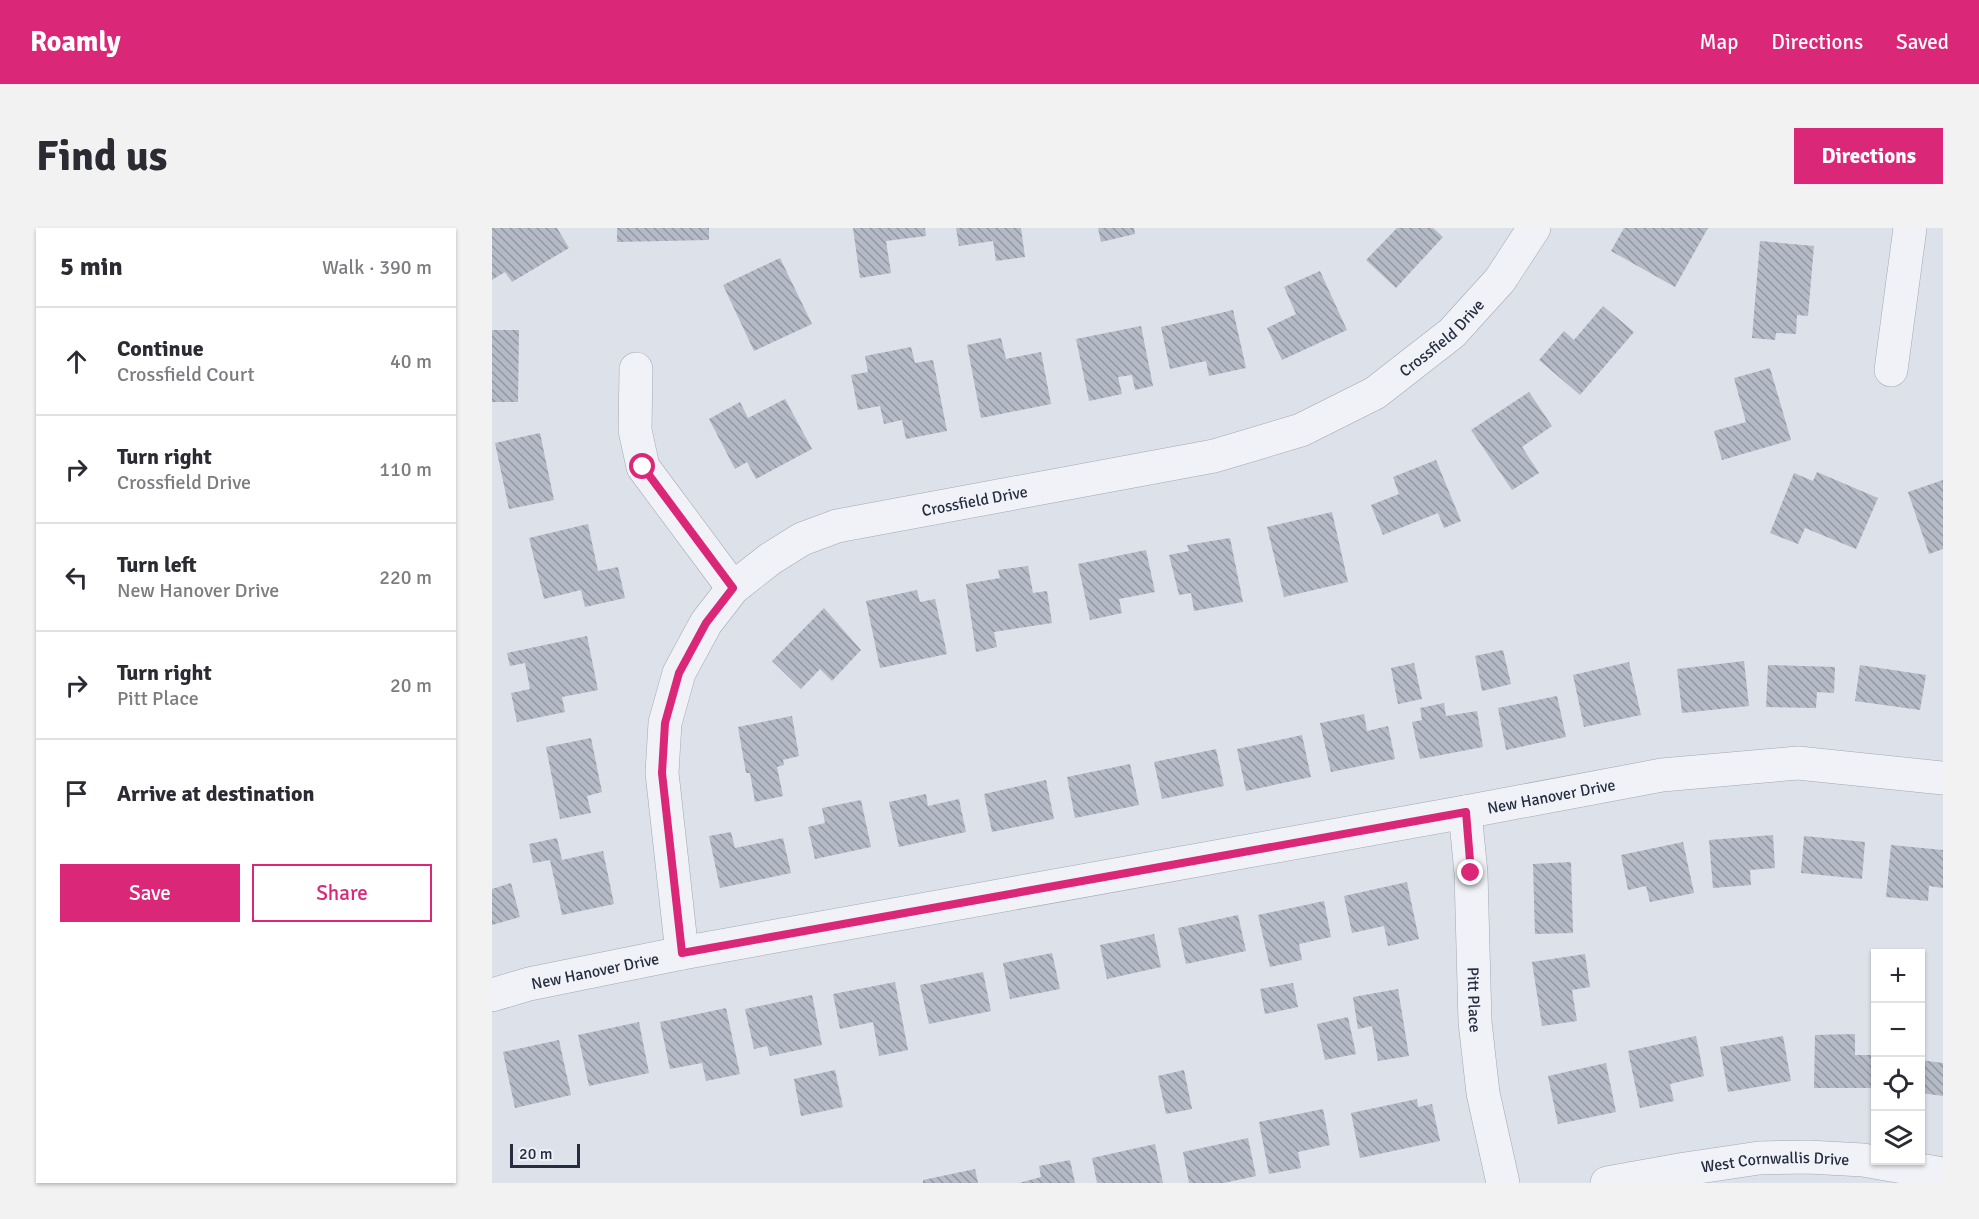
<!DOCTYPE html>
<html lang="en">
<head>
<meta charset="utf-8">
<style>
  body { margin:0; font-family:Signika,sans-serif; background:#f2f2f3; color:#2b2b33 }
  .controls { position:absolute; right:18px; bottom:18px; display:grid; overflow:hidden; border-radius:0px; box-shadow:0 2px 4px #0004 }
  .controls button { width:54px; height:54px; display:grid; place-items:center; padding:0; border:0; border-bottom:2px solid #e1e1e2; background:#fff; color:#2b2b33; font:30px sans-serif }
  .scale { position:absolute; left:18px; bottom:15px; width:70px; box-sizing:border-box; padding-left:6px; border:3px solid #252e41; border-top:0; font-size:16px; line-height:21px; white-space:nowrap; color:#252e41; -webkit-text-stroke:4px #edf0f6; paint-order:stroke }
  .stop { position:absolute; width:18px; height:18px; margin:-14px; border:4px solid #db2777; border-radius:50%; background:#fff }
  .stop.end { background:#db2777; border-color:#fff; box-shadow:0 2px 6px #0008 }
  .list { margin:0; padding:0; list-style:none }
  h2 { display:flex; justify-content:space-between; align-items:center; height:78px; margin:0; padding:0 24px; font-size:26px }
  h2 small { font-size:20px; font-weight:400; color:#7c7c81 }
  .list li { display:grid; grid-template-columns:39px 1fr auto; gap:18px; align-items:center; box-sizing:border-box; height:108px; padding:0 24px; border-top:2px solid #e1e1e2 }
  .list b { display:block; font-size:22px; white-space:nowrap }
  .list p { margin:0; font-size:20px; white-space:nowrap; color:#7c7c81 }
  .list em { font-size:20px; font-style:normal; color:#7c7c81 }
  .actions { display:flex; gap:12px; padding:18px 24px }
  .actions a { flex:1; padding:14px 0; border:2px solid #db2777; border-radius:0px; text-align:center; font-size:21px; color:#db2777 }
  .actions .main { background:#db2777; color:#fff }
  .icon { flex:none; width:33px; height:33px; fill:none; stroke:currentColor; stroke-width:2; stroke-linecap:round; stroke-linejoin:round }
  .map { position:relative; flex:none; width:1451px; height:955px; overflow:hidden; border-radius:0px }
  header { display:flex; align-items:center; gap:36px; box-sizing:border-box; height:84px; padding:0 30px; background:#db2777; color:#fff }
  header strong { font-size:28px }
  nav { display:flex; gap:33px; margin-inline-start:auto; font-size:21px }
  .intro { display:flex; align-items:center; justify-content:space-between; box-sizing:border-box; height:144px; padding:0 36px }
  h1 { margin:0; font-size:42px }
  .button { padding:15px 27px; border-radius:0px; background:#db2777; color:#fff; font-size:21px; font-weight:700 }
  main { display:flex; gap:36px; padding:0 36px }
  aside { flex:1; background:#fff; border-radius:0px; box-shadow:0 2px 4px #0004 }
  .map>svg:first-child { display:block }
</style>
</head>
<body>
<header>
<strong>Roamly</strong>
<nav><a>Map</a><a>Directions</a><a>Saved</a></nav>
</header>
<div class="intro"><h1>Find us</h1><a class="button">Directions</a></div>
<main>
<aside>
<h2>5 min<small>Walk · 390 m</small></h2>
<ul class="list">
<li><svg class="icon" aria-label="ahead" viewBox="0 0 24 24"><path d="M12 20V5M6 11l6-6 6 6"/></svg><div><b>Continue</b><p>Crossfield Court</p></div><em>40 m</em></li>
<li><svg class="icon" aria-label="right" viewBox="0 0 24 24"><path d="M7 20v-9h11M14 6l5 5-5 5"/></svg><div><b>Turn right</b><p>Crossfield Drive</p></div><em>110 m</em></li>
<li><svg class="icon" aria-label="left" viewBox="0 0 24 24"><path d="M17 20v-9H6M10 6l-5 5 5 5"/></svg><div><b>Turn left</b><p>New Hanover Drive</p></div><em>220 m</em></li>
<li><svg class="icon" aria-label="right" viewBox="0 0 24 24"><path d="M7 20v-9h11M14 6l5 5-5 5"/></svg><div><b>Turn right</b><p>Pitt Place</p></div><em>20 m</em></li>
<li><svg class="icon" aria-label="arrive" viewBox="0 0 24 24"><path d="M6 21V4h12l-3 4 3 4H6"/></svg><div><b>Arrive at destination</b></div></li>
</ul>
<div class="actions"><a class="main">Save</a><a>Share</a></div>
</aside>
<div class="map">
<svg width="1451" height="955" viewBox="0 0 1451 955">
  <defs>
    <pattern id="building-back-hatch" width="6" height="6" patternUnits="userSpaceOnUse" patternTransform="scale(1.5)"><rect width="6" height="6" fill="#b4bac6"/><path d="M-1 5l2 2M0 0l6 6M5-1l2 2" fill="none" stroke="#9298a2"/></pattern>
  </defs>
  <rect width="100%" height="100%" fill="#dde1e9"/>
  <g fill="url(#building-back-hatch)">
    <path d="M0,0h65l12,20 -57,34 -7,-10 -13,8z"/>
    <path d="M125,0h92v12l-92,2z"/>
    <path d="M361,0h72l1,8 -40,5 5,32 -31,5z"/>
    <path d="M464,0h65l4,29 -29,4 -3,-20 -34,5z"/>
    <path d="M606,0h36l1,6 -34,8z"/>
    <path d="M905,0h36l10,9 -47,51 -30,-28z"/>
    <path d="M1132,0h84l-33,59 -64,-36z"/>
    <path d="M1268,13l54,5 -6,70 -11,-1 -1,19 -20,-1 -1,7 -23,-2z"/>
    <path d="M288,30l32,66 -58,27 -31,-66z"/>
    <path d="M828,43l27,59 -65,30 -15,-32 29,-14 -12,-27z"/>
    <path d="M1111,78l31,26 -54,63 -41,-35 25,-29 10,9z"/>
    <path d="M741,82l13,58 -37,8 -3,-15 -36,8 -9,-42z"/>
    <path d="M649,98l12,60 -18,4 -3,-15 -14,2 4,17 -33,7 -13,-62z"/>
    <path d="M0,102h27l-1,72h-26z"/>
    <path d="M509,110l5,21 35,-7 10,52 -70,14 -14,-73z"/>
    <path d="M419,119l4,16 18,-3 14,71 -41,8 -4,-19 -18,4 -4,-18 -22,4 -7,-35 17,-3 -3,-16z"/>
    <path d="M1278,140l21,72 -69,20 -8,-29 32,-9 -12,-44z"/>
    <path d="M1037,164l23,34 -30,21 17,26 -27,17 -41,-60z"/>
    <path d="M293,171l27,50 -56,30 -9,-17 -12,7 -26,-50 31,-17 8,16z"/>
    <path d="M48,205l14,67 -45,9 -14,-66z"/>
    <path d="M944,232l25,61 -17,7 -6,-15 -55,22 -12,-30 28,-11 -6,-17z"/>
    <path d="M1325,244l61,26 -22,51 -51,-21 -7,16 -28,-11 24,-60 19,8z"/>
    <path d="M1451,252v69l-14,5 -21,-62z"/>
    <path d="M840,284l16,70 -64,15 -17,-70z"/>
    <path d="M96,296l10,47 20,-4 7,31 -40,9 -4,-17 -37,9 -15,-61z"/>
    <path d="M738,310l13,64 -49,9 -3,-18 -12,2 -10,-40 20,-4 -2,-6z"/>
    <path d="M654,322l9,42 -36,7 3,14 -32,7 -12,-56z"/>
    <path d="M536,338l5,27 14,-2 5,32 -58,9 3,15 -21,5 -10,-68 34,-6 -2,-8z"/>
    <path d="M425,362l3,12 15,-3 12,55 -67,14 -14,-67z"/>
    <path d="M332,380l37,42 -29,31 -12,-12 -19,20 -29,-28z"/>
    <path d="M95,408l11,54 -36,7 3,15 -48,10 -6,-29 19,-4 -5,-26 -15,3 -3,-13z"/>
    <path d="M1011,422l8,34 -29,7 -7,-35z"/>
    <path d="M1252,433l5,45 -67,7 -5,-44z"/>
    <path d="M1137,434l12,53 -57,12 -11,-52z"/>
    <path d="M922,435l8,36 -24,5 -7,-36z"/>
    <path d="M1276,437l67,2 -1,26 -17,-1 -1,16 -50,-1z"/>
    <path d="M1368,437l66,10 -6,35 -65,-9z"/>
    <path d="M1065,468l9,41 -60,13 -8,-42z"/>
    <path d="M952,475l2,13 31,-5 6,36 -63,12 -8,-37 10,-2 -2,-12z"/>
    <path d="M872,486l3,17 21,-5 7,33 -64,13 -11,-49z"/>
    <path d="M300,488l7,40 -16,4 1,5 -7,2 6,29 -28,6 -5,-29h-4l-8,-46z"/>
    <path d="M810,507l9,42 -65,14 -9,-42z"/>
    <path d="M99,510l11,54 -15,4 4,17 -31,6 -14,-72z"/>
    <path d="M724,521l8,37 -62,13 -8,-37z"/>
    <path d="M638,536l9,41 -64,13 -8,-41z"/>
    <path d="M554,552l8,39 -62,13 -8,-38z"/>
    <path d="M434,566l2,12 31,-7 7,33 -67,15 -10,-45z"/>
    <path d="M369,572l10,47 -56,12 -7,-32 17,-4 -3,-15z"/>
    <path d="M239,604l4,16 48,-10 8,35 -71,15 -11,-52z"/>
    <path d="M1281,607l2,33 -25,2 1,15 -38,3 -4,-48z"/>
    <path d="M1312,608l61,6 -3,37 -61,-6z"/>
    <path d="M65,610l5,22 41,-9 11,53 -52,11 -12,-55 -17,3 -4,-19z"/>
    <path d="M1191,614l11,51 -44,9 -4,-16 -18,4 -7,-35z"/>
    <path d="M1399,617l52,5v38l-14,-2 -1,15 -42,-4z"/>
    <path d="M1079,634l2,71 -38,1 -2,-70z"/>
    <path d="M915,654l12,57 -31,7 -4,-20 -32,7 -8,-37z"/>
    <path d="M19,655l9,34 -28,8v-36z"/>
    <path d="M832,673l7,36 -32,7 3,16 -32,7 -12,-52z"/>
    <path d="M746,687l8,36 -60,13 -8,-36z"/>
    <path d="M662,706l7,33 -54,12 -7,-34z"/>
    <path d="M560,725l8,36 -50,10 -7,-36z"/>
    <path d="M1093,726l5,33 -18,3 5,31 -35,5 -10,-64z"/>
    <path d="M491,744l8,39 -62,13 -9,-39z"/>
    <path d="M403,754l13,68 -29,6 -6,-34 -33,7 -7,-35z"/>
    <path d="M801,755l5,24 -33,7 -5,-25z"/>
    <path d="M906,761l11,67 -31,5 -6,-35 -14,3 -5,-32z"/>
    <path d="M320,767l10,50 -52,11 -3,-10 -13,3 -9,-40z"/>
    <path d="M234,780l14,66 -34,7 -4,-18 -32,6 -10,-47z"/>
    <path d="M856,789l8,37 -31,6 -8,-36z"/>
    <path d="M147,794l10,51 -60,13 -11,-51z"/>
    <path d="M1363,806v21h20v33h-61l1,-53z"/>
    <path d="M1204,808l8,40 -34,8 4,17 -34,7 -12,-57z"/>
    <path d="M1291,808l8,45 -63,11 -8,-45z"/>
    <path d="M67,812l12,55 -56,13 -12,-56z"/>
    <path d="M1428,832l23,3v33l-23,-3z"/>
    <path d="M1114,835l10,49 -58,12 -10,-48z"/>
    <path d="M343,842l8,37 -42,9 -7,-37z"/>
    <path d="M692,842l8,39 -26,5 -8,-38z"/>
    <path d="M925,871l1,8 14,-3 8,37 -80,17 -9,-45z"/>
    <path d="M831,881l7,36 -32,7 3,16 -32,6 -10,-52z"/>
    <path d="M756,910l8,38 -32,7h-35l-6,-31z"/>
    <path d="M663,916l8,39h-66l-5,-25z"/>
    <path d="M578,932l5,23h-56l22,-6 -2,-11z"/>
    <path d="M483,941l3,14h-55v-3z"/>
  </g>
  <g fill="none" stroke-linecap="round" stroke-linejoin="round">
    <defs>
      <g id="minor">
        <path d="M144,141l-1,61 8,37 90,121"/>
        <path d="M1399,142l19,-142"/>
        <path id="s1" d="M973,584l6,61 4,149 8,71 20,90"/>
        <path id="s2" d="M190,725l-20,-180 3,-50 14,-50 27,-50 27,-35 37,-29 32,-20 35,-13 377,-70 87,-26 74,-37 77,-60 48,-53 34,-52"/>
        <path id="s3" d="M0,767l37,-11 153,-31 783,-141 197,-37 136,-12 145,15"/>
        <path id="s4" d="M1115,955l78,-14 74,-11 49,-1 55,3 80,14"/>
      </g>
    </defs>
    <use href="#minor" stroke="#a2a8b3" stroke-width="34"/>
    <use href="#minor" stroke="#f0f2f7" stroke-width="33"/>
  </g>
  <g fill="none" stroke-linecap="round" stroke-linejoin="round">
    <path stroke="#db2777" stroke-width="8" d="M151,239l90,121 -27,35 -27,50 -14,50 -3,50 20,180 784,-141 5,61"/>
  </g>
  <g text-anchor="middle" stroke-width="6" stroke-linejoin="round" paint-order="stroke">
    <g font-size="16" fill="#252e41" stroke="#edf0f6">
      <text dy="6" stroke="none"><textPath href="#s2" startOffset="1150">Crossfield Drive</textPath></text>
      <text dy="6" stroke="none"><textPath href="#s2" startOffset="646">Crossfield Drive</textPath></text>
      <text dy="6" stroke="none"><textPath href="#s3" startOffset="1078">New Hanover Drive</textPath></text>
      <text dy="6" stroke="none"><textPath href="#s3" startOffset="106">New Hanover Drive</textPath></text>
      <text dy="6" stroke="none"><textPath href="#s1" startOffset="188">Pitt Place</textPath></text>
      <text dy="6" stroke="none"><textPath href="#s4" startOffset="170">West Cornwallis Drive</textPath></text>
    </g>
  </g>
</svg>
<div class="controls">
<button>+</button>
<button>−</button>
<button><svg class="icon" aria-label="locate" viewBox="0 0 24 24"><circle cx="12" cy="12" r="6"/><path d="M12 2v4M12 18v4M2 12h4M18 12h4"/></svg></button>
<button><svg class="icon" aria-label="layers" viewBox="0 0 24 24"><path d="M12 4l9 5-9 5-9-5zM3 14l9 5 9-5"/></svg></button>
</div>
<div class="scale">20 m</div>
<div class="stop" style="left:151px;top:239px"></div>
<div class="stop end" style="left:979px;top:645px"></div>
</div>
</main>
</body>
</html>
